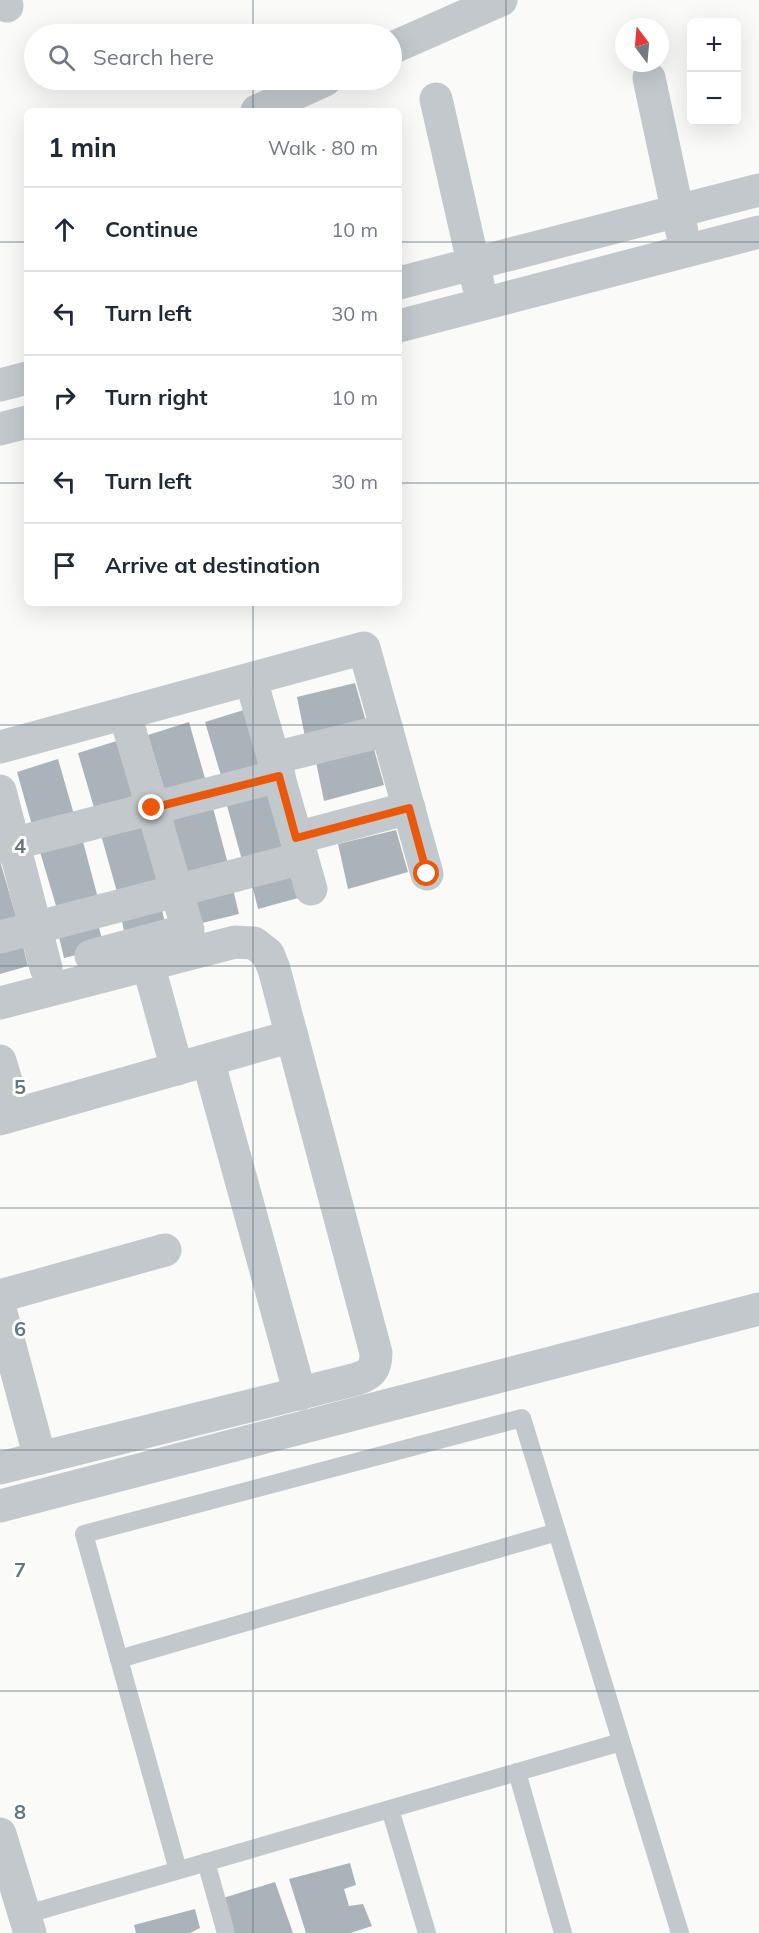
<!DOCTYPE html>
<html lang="en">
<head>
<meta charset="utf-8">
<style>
  body { margin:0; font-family:Mulish,sans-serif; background:#f6f6f7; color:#1f2937 }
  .controls { position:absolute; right:18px; top:18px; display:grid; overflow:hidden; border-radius:9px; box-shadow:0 6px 24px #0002 }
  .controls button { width:54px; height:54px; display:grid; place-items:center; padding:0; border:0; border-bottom:2px solid #e0e1e3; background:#fff; color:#1f2937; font:30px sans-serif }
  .compass { position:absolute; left:615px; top:18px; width:54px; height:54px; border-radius:50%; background:#fff; box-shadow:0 6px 24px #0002; rotate:344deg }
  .stop { position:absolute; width:18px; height:18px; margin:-14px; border:4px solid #ea580c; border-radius:50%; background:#fff }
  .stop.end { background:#ea580c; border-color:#fff; box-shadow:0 2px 6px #0008 }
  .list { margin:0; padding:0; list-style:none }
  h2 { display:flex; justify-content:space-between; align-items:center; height:78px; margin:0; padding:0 24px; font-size:26px }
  h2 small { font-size:20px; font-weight:400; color:#747a83 }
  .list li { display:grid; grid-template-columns:39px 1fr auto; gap:18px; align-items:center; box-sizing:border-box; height:84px; padding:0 24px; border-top:2px solid #e0e1e3 }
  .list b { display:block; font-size:22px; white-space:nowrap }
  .list em { font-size:20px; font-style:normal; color:#747a83 }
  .icon { flex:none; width:33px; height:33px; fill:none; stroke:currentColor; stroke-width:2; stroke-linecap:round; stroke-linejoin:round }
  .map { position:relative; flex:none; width:759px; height:1933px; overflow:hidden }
  .search { position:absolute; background:#fff; box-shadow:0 6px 24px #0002; left:24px; top:24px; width:378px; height:66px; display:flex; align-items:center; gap:15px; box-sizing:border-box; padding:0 21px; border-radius:33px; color:#747a83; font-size:22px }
  .panel { position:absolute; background:#fff; box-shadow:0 6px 24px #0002; left:24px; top:108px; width:378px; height:498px; border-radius:9px }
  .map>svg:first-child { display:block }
</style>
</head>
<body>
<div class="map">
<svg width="759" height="1933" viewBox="0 0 759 1933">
  <rect width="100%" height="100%" fill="#fafaf8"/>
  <g fill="#aab3b9">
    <path d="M355,683l12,42 -61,17 -9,-45z"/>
    <path d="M247,709l16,60 -41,10 -17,-57z"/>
    <path d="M189,722l17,60 -41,10 -17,-57z"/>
    <path d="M120,740l16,60 -41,11 -17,-58z"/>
    <path d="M372,742l12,43 -60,16 -9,-44z"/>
    <path d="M58,759l17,59 -42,11 -16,-57z"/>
    <path d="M267,789l17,60 -42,11 -16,-58z"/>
    <path d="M212,804l16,60 -41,11 -17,-57z"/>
    <path d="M142,821l17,61 -42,10 -16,-57z"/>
    <path d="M396,830l12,42 -60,17 -10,-45z"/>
    <path d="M82,838l16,60 -41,11 -17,-57z"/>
    <path d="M0,861l17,59 -17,4z"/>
    <path d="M292,874l6,24 -40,11 -6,-25z"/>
    <path d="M233,889l6,25 -41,10 -5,-24z"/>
    <path d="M161,906l6,25 -41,10 -5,-25z"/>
    <path d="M98,923l6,25 -40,10 -6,-25z"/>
    <path d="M22,942l6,24 -28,8v-27z"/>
    <path d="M350,1863l6,22 -12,4 5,17 14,-2 9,22 -22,7h-44l-17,-54z"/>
    <path d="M275,1882l18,51h-63l-10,-34z"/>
    <path d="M195,1909l5,19 -10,5h-54l-2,-8z"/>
  </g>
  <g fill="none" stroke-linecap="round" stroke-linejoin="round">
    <g stroke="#c3c8cc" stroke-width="18">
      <path d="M119,1659l438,-127"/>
      <path d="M517,1772l46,161"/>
      <path d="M390,1809l37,124"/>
      <path d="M206,1862l20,71"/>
      <path d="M178,1870l-94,-336 438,-116 158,515"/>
      <path d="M24,1915l597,-173"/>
    </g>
    <g stroke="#c3c8cc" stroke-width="33">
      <path d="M5,0l2,6"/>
      <path d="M392,48l109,-48"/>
      <path d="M649,78l33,154"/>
      <path d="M436,99l42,185"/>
      <path d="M257,111l68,-31"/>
      <path d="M399,283l360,-93"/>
      <path d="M399,326l360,-94"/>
      <path d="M0,385l27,-7"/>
      <path d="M0,429l27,-7"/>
      <path d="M251,680l60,209"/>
      <path d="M0,747l364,-99 63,226"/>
      <path d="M274,758l113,-28"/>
      <path d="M0,791l46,177"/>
      <path d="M296,838l113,-30"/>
      <path d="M0,847l279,-71"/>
      <path d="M0,937l302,-79"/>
      <path d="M91,956l97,-26 -63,-216"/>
      <path d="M148,964l29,105"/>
      <path d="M0,1003l235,-61 19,1 14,11 6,15 102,384c0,16 -5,21 -19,26l-357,89"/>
      <path d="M208,1060l92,334"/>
      <path d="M0,1061l16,53"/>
      <path d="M0,1119l292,-83"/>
      <path d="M0,1296l165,-46"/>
      <path d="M0,1309l40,149"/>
      <path d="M0,1506l759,-197"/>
      <path d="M0,1834l30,99"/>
    </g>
  </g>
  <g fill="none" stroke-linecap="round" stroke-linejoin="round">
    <path stroke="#ea580c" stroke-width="8" d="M152,808l127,-32 17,62 113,-30 18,66"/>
  </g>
  <path fill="none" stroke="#657683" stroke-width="1.5" stroke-opacity="0.55" d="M253,0v34M506,0v1933M253,80v31M0,242h27M399,242h360M0,483h27M399,483h360M253,603v1330M0,725h759M0,966h759M0,1208h759M0,1450h759M0,1691h759"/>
  <g font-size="20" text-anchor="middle" font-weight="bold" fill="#657683" stroke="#fff" stroke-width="6" stroke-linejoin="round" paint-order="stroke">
    <text x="20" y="853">4</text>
    <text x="20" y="1094">5</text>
    <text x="20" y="1336">6</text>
    <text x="20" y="1577">7</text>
    <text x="20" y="1819">8</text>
  </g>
</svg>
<div class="controls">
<button>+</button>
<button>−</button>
</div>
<svg class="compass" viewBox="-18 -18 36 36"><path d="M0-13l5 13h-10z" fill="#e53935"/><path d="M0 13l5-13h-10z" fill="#747a83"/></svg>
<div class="stop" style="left:427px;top:874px"></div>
<div class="stop end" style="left:152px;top:808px"></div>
<div class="search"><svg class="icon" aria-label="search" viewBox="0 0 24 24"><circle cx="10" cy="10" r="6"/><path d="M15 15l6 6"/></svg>Search here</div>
<section class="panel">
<h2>1 min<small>Walk · 80 m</small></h2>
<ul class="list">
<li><svg class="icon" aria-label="ahead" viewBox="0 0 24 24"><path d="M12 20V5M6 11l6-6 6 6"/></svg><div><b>Continue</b></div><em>10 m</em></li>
<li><svg class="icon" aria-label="left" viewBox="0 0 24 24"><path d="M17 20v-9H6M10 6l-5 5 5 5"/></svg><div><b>Turn left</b></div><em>30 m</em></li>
<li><svg class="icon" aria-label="right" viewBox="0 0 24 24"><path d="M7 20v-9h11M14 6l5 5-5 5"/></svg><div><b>Turn right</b></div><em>10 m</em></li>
<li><svg class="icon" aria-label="left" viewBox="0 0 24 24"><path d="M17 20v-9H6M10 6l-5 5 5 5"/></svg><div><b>Turn left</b></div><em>30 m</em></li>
<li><svg class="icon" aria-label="arrive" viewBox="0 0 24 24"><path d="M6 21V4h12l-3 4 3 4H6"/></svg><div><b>Arrive at destination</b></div></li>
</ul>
</section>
</div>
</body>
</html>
